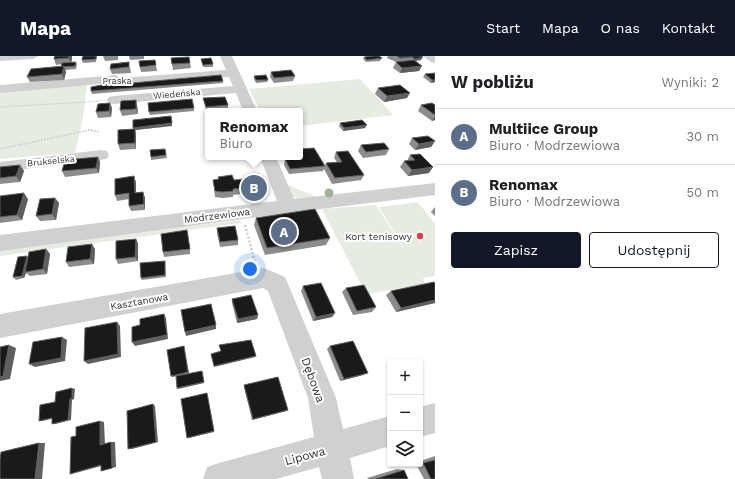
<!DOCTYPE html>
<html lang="pl">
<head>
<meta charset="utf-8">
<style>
  body { margin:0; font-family:"Work Sans",sans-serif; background:#f6f6f6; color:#202124 }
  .controls { position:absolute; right:12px; bottom:12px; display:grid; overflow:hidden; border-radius:4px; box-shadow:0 1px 3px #0004 }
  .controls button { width:36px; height:36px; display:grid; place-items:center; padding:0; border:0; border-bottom:1px solid #e0e0e0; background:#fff; color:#202124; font:20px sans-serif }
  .you { position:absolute; left:250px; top:213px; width:14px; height:14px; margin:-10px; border:3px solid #fff; border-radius:50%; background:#1a73e8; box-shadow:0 0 0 6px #1a73e833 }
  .badge { display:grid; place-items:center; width:26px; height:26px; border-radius:50%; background:#111827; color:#fff; font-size:13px; font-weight:700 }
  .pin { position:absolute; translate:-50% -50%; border:2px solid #fff; box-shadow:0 1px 4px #0006 }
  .popup { position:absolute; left:205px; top:52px; width:98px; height:52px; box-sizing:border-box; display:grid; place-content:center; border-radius:4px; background:#fff; filter:drop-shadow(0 1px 3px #0005); font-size:13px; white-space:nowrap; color:#757577 }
  .popup b { font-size:15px; color:#202124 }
  .popup::after { content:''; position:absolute; left:50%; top:100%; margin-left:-8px; border:8px solid transparent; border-top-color:#fff }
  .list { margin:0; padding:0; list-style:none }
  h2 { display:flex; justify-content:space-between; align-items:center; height:52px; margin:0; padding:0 16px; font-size:17px }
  h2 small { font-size:13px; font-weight:400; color:#757577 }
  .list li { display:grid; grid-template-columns:26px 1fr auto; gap:12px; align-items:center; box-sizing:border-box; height:56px; padding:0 16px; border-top:1px solid #e0e0e0 }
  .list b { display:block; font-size:15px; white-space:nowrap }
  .list p { margin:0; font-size:13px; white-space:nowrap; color:#757577 }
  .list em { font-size:13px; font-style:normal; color:#757577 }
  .actions { display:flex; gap:8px; padding:12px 16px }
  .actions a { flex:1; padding:9px 0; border:1px solid #111827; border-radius:4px; text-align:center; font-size:14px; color:#111827 }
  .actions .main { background:#111827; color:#fff }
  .icon { flex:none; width:22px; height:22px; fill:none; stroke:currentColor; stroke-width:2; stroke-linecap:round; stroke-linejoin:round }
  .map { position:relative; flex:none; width:435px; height:423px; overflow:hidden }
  header { display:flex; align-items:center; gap:24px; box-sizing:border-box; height:56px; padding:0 20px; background:#111827; color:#fff }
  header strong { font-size:19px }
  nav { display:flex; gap:22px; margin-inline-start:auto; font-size:14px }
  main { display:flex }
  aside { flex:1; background:#fff }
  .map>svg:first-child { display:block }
</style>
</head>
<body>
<header>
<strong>Mapa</strong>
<nav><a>Start</a><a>Mapa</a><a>O nas</a><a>Kontakt</a></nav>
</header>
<main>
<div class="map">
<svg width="435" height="423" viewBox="0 0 435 423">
  <rect width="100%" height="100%" fill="#fff"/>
  <g fill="#e6ecdf">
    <path d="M360,23l33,36 -93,11v-15h-40l-11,-22z"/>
    <path d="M87,28l-4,34 -8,35 -75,6v-68z"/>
    <path d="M288,129l29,12 -19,2 -7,-3z"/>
    <path d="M418,146l17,22v52l-12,2 2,6 -59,10 -44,-85 54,-4 31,49 -28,-47z"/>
    <path d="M240,164l1,3 -241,33v-7z"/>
  </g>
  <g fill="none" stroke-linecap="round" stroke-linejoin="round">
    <path stroke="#cdcdcd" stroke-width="1.5" stroke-dasharray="1 1" stroke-linecap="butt" d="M0,51l101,-6"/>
    <path stroke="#cdcdcd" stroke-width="2" stroke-dasharray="1.5 1.5" stroke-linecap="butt" d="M0,93l90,-19 10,2"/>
    <path stroke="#cdcdcd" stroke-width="2.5" stroke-dasharray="2 2" stroke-linecap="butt" d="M245,169l10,37"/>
    <g fill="#d0d0d0" fill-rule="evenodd">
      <path d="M0,0h39l-6,3 -33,2z"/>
      <path d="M220,0h12l25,55h-14l-7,-18 -122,11 -5,-1 -2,-3 2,-3 5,-1 119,-10 -4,-9 -113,9 -5,-3 -111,10v-8l116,-10 5,3 105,-8z"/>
      <path d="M423,0h12v7l-4,-1z"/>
      <path d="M101,94l6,1 2,4 -2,4 -107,13v-10z"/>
      <path d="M260,101h16l18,42 141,-16v12l-147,18 -288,38v-16l277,-34z"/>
      <path d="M264,212l21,9 51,121 7,31 47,-13v30l-40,12 4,21h-32l-3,-12 -43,12h-73l4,-12 12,-4 95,-26 -6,-39 -40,-107 -5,-3 -263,50v-24z"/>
      <path d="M435,347v30l-15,4v-30z"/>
    </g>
  </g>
  <circle fill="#a2b095" cx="329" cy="137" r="4.5"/>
  <g fill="#8c8c8c">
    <path d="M55,0h17v2l-1,5 5,-1 1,3 -1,4 -11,1 1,2 -2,8 -34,2 -3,-5 34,-10v-3l-5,1 -2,-6z"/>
    <path d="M83,0h14l-1,6 -13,1 -1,-3z"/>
    <path d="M103,0h15v4l-13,1z"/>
    <path d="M129,0h15v3l-14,1z"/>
    <path d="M388,0h33v4l-6,1 4,10 -19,2 -7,-5 3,-6 -9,-4z"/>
    <path d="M364,1l18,1 -2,3 -14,1 -3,-3z"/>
    <path d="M171,2l19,5 1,5 -18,2z"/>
    <path d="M201,3l12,5v3h-10z"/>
    <path d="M155,4l2,11 -16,1 -1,-5z"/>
    <path d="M130,11l1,6 -19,1 -2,-5z"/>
    <path d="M271,16l24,4 -2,5 -19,2 -4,-6z"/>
    <path d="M425,18l10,8 -4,1 -8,-6z"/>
    <path d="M254,20l14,4 -1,2 -11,1 -2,-4z"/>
    <path d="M223,25v2l-131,11 -1,-3 16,-6 15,-1z"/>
    <path d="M378,32l29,10 -23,4 -9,-8z"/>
    <path d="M203,42l25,7v3l-22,2 -2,-9z"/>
    <path d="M137,49l1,9 -16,2 -2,-6z"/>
    <path d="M421,49h14v15l-3,1 -14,-10z"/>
    <path d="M112,52l-1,9 -13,1 -2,-6z"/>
    <path d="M194,52v3l-44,4 -1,-3z"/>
    <path d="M340,67l25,5 -22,3 -4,-5z"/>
    <path d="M172,70l-37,4 1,5v14l-16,1 -2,-6v-14z"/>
    <path d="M412,82l23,3 -4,6 -16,3 -6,-6z"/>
    <path d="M361,89l28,4 -3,6 -23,3 -5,-7z"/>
    <path d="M165,93l2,9 -16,2v-3z"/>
    <path d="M336,96l28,23 -3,5 -29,4 -8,-15 2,-6 11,-1 -3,-4z"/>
    <path d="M410,99l19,18 -21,3 -8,-9 4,-6h3z"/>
    <path d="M98,101l2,5 -1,11 -34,4 -3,-6z"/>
    <path d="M219,101h14v1l-13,1z"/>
    <path d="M285,101h15l25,9 -2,5 -34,3 -5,-9 1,-6h2z"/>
    <path d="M20,109l4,6 -4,11 -20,2v-17z"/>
    <path d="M247,120l14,15 -11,4v-2l-17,2v2l-11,1 -7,-1 -2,-17 5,-1v-2l16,3 13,-1z"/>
    <path d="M136,126v10h7l2,6v12l-14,1 -2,-5v-7l-12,2 -2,-6z"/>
    <path d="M0,140l28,3 -6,21 -22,3z"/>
    <path d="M55,142l4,5 -3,17 -16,1 -4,-5z"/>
    <path d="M435,151v9l-4,-4z"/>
    <path d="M256,162l74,20 -4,7 -61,10 -11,-30z"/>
    <path d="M217,172l21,12v5l-18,2 -3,-14z"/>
    <path d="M136,183l2,5v17l-20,3 -2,-5z"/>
    <path d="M46,193l4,5 -3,20 -17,2 -4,-3 -2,5 -8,2 -3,-3 15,-20z"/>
    <path d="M95,193l-1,15 -25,3 -3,-5z"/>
    <path d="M190,193v5l-26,3 -1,-5z"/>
    <path d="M165,205v2l1,14 -24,3 -1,-2z"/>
    <path d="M435,227v20l-39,9 -10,-17 5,-4z"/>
    <path d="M303,230l32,27 -3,4 -19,4 -12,-30z"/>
    <path d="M346,232l30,19 -4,5 -19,3 -11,-23z"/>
    <path d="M232,243l26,16 -1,4 -20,4 -5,-20z"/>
    <path d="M330,290l33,29 -23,6 -13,-32z"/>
    <path d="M244,329l44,25 -2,1 -34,9 -8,-33z"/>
    <path d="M435,400v23h-11l-8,-15h4v-3z"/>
    <path d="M397,413l7,1 4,9h-40l-1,-1z"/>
  </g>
  <g fill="#5f5f5f">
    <path d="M69,0h3v2l-1,6 -2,-6z"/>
    <path d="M423,1l-2,3 -8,1 2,-2z"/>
    <path d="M64,10l2,6 -2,8 -2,-6z"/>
    <path d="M422,10l-3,5 -19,2 2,-5z"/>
    <path d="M432,24h3v2l-4,1z"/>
    <path d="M410,37l-3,5 -23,4 3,-6z"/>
    <path d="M136,44l1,5 1,9 -2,-5z"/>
    <path d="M110,47l2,5 -1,9 -2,-6z"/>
    <path d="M435,60v4l-3,1z"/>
    <path d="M172,67v3l-37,4 1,5v14l-1,-6 -1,-12 -1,-3z"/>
    <path d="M367,69l-2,3 -22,3 1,-3z"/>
    <path d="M435,85l-4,6 -16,3 4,-6z"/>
    <path d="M98,101l2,5 -1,11 -3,-5z"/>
    <path d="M20,109l4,6 -4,11 -4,-6z"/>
    <path d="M433,111l-4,6 -21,3 4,-6z"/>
    <path d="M134,120l2,6v16l-1,-5z"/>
    <path d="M263,127l-2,8 -11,4 1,-8z"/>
    <path d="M143,136l2,6v12l-1,-6z"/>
    <path d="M24,137l4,6 -6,21 -5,-5z"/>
    <path d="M55,142l4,5 -3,17 -4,-6z"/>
    <path d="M136,183l2,5v17l-3,-4z"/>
    <path d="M92,188l3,5 -1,15 -4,-5z"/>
    <path d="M46,193l4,5 -3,20 -4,-5z"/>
    <path d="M27,200l2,3 -4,13 1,1 -2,5 -2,-2z"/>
    <path d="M435,244v3l-39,9 5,-4z"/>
    <path d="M335,257l-3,4 -19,4 3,-4z"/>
    <path d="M164,258l2,4 2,21 -33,7 -3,-4z"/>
    <path d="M258,259l-1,4 -20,4 1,-4z"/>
    <path d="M117,266l3,4 1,31 -33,7 -4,-3z"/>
    <path d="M216,269v4l-30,7 -1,-4z"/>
    <path d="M62,281l5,3 -2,21 -30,6 -6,-3z"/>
    <path d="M9,289l7,3 -6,31 -10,2v-4z"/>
    <path d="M184,292l5,25 -17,4 -1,-1z"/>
    <path d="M256,300l-1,1 -41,10v-1z"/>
    <path d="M368,317l-5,2 -23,6 4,-2z"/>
    <path d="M204,326v1l-26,6 -1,-1z"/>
    <path d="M72,332l3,1 -1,10 -2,1 -1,20 -16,4h-3l18,-25z"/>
    <path d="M153,348l2,2 3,36 -26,7h-4z"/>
    <path d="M288,354l-2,1 -34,9 1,-1z"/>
    <path d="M52,362h3l-13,3h-3z"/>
    <path d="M100,365l4,1 1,23h-5z"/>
    <path d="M214,375v1l-26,6h-1z"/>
    <path d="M111,386h4l1,25 -15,4z"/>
    <path d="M39,387h6l-3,36h-7z"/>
    <path d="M101,409h4l-30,8 -5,1z"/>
  </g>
  <g fill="#1a1a1a" stroke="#5f5f5f">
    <path d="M55,0h14v2l-15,1z"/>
    <path d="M83,0h13v3l-14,1z"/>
    <path d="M374,0h5l3,2 -15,2 -3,-3z"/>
    <path d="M397,0h13l1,1 -11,1z"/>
    <path d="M410,0h11l2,1 -8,2z"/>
    <path d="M189,1l1,6 -18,1 -1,-6z"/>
    <path d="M211,2l2,6 -10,1 -2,-6z"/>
    <path d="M155,4l1,5 -16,2 -1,-6z"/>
    <path d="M414,4l8,6 -20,2 -6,-6z"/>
    <path d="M76,6l-1,4 -14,1 1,-4z"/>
    <path d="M129,6v5l-19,2 1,-5z"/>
    <path d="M64,10l-2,8 -35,3 4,-8z"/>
    <path d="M291,14l4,6 -21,2 -3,-6z"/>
    <path d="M435,17v7h-3l-7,-6z"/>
    <path d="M221,19l2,6 -132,10v-4l16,-3 -1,2 5,-1v-1l10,-1v1z"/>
    <path d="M266,19l2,5h-12l-2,-4z"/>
    <path d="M400,29l10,8 -23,3 -9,-8z"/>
    <path d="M225,41l3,8 -22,2 -3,-9z"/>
    <path d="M192,43l2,9 -45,4 -1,-9z"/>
    <path d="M136,44v9l-16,1 1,-9z"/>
    <path d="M110,47l-1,8 -13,1 2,-8z"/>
    <path d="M432,47l3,2v10l-14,-10z"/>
    <path d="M171,60l1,7 -39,5v-8z"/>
    <path d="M362,64l5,5 -23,3 -4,-5z"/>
    <path d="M135,73v14l-17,1v-14z"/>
    <path d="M428,80l7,5 -16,3 -7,-6z"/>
    <path d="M384,87l5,6 -23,3 -5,-7z"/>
    <path d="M314,92l11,18 -35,3 -5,-10h6l-1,-2h10v-8z"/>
    <path d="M165,93l1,6 -15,2 -1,-7z"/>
    <path d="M348,95l16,24 -29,3 -9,-15 16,-1 -6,-10z"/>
    <path d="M420,98l13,13 -21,3 -8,-9 11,-1 -5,-5z"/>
    <path d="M98,101l-2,11 -34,3 3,-11z"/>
    <path d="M20,109l-4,11 -16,2v-11z"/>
    <path d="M259,118l4,9 -12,4 -4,-11z"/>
    <path d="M232,119l2,5 13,-1 3,8 -17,2v2l-11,1 -7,-1 -2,-11 6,-1 -1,-2z"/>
    <path d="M134,120l1,17 8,-1 1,12 -15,2v-13l-14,2v-16z"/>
    <path d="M24,137l-7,22 -17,2v-21z"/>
    <path d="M55,142l-3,16 -16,2 4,-17z"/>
    <path d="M315,153l15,29 -63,10 -11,-30z"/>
    <path d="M235,170l3,14 -18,2 -3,-14z"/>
    <path d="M187,174l3,19 -27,3 -2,-18z"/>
    <path d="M136,183l-1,18 -19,2v-18z"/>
    <path d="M92,188l-2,15 -24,3 2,-15z"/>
    <path d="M46,193l-3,20 -18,3 4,-20z"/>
    <path d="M27,200l-5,20 -9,1 5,-20z"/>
    <path d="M165,205v14l-24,3 -1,-15z"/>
    <path d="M434,226l1,1v17l-34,8 -10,-17z"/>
    <path d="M321,227l14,30 -19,4 -13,-31z"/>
    <path d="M364,229l12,22 -19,4 -11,-23z"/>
    <path d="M251,239l7,20 -20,4 -6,-20z"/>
    <path d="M211,248l5,21 -31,7 -4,-22z"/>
    <path d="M164,258l3,21 -35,7v-15l8,-2v-6z"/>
    <path d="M117,266l1,32 -34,7 1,-33z"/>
    <path d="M62,281l-1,21 -32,6 4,-22z"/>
    <path d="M251,284l5,16 -42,10 -3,-12 10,-3 -2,-6z"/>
    <path d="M353,285l15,32 -24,6 -14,-33z"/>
    <path d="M9,289l-6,31 -3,1v-30z"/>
    <path d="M184,290l4,26 -17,4 -4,-26z"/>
    <path d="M202,315l2,11 -27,6 -1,-12z"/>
    <path d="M278,321l10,33 -35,9 -9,-34z"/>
    <path d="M72,332v10l-2,1 -2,21 -16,4v-6l-13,3 1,-16 15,-3 1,-10z"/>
    <path d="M207,337l7,38 -27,7 -6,-39z"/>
    <path d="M153,348l3,38 -28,7 -1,-38z"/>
    <path d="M100,365v24l11,-3 1,26 -11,3v-6l-31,9 1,-37 5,-1v-9z"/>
    <path d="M39,387l-4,36h-35v-20l1,-7z"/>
    <path d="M435,404v19h-4l-8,-16z"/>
    <path d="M404,414l4,9h-33z"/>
  </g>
  <circle fill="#e63946" stroke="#fff" stroke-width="1.5" cx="420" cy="180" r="4"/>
  <g text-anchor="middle" stroke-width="4" stroke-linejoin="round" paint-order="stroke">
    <g font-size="9" fill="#333" stroke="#fff">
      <text x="117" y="28">Praska</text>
      <text transform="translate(177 38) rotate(-5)" y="3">Wiedeńska</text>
      <text transform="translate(51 105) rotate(-6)" y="3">Brukselska</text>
    </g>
    <g font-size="10" fill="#333" stroke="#fff">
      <text transform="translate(217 159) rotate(-7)" y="4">Modrzewiowa</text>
      <text transform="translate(139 245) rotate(-10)" y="4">Kasztanowa</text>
    </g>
    <g font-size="10" fill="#333" stroke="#fff" text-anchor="end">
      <text x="412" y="184">Kort tenisowy</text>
    </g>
    <g font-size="12" fill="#333" stroke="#fff">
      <text transform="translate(313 324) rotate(70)" y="4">Dębowa</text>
      <text transform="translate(305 400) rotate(-15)" y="4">Lipowa</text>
    </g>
  </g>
</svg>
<div class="controls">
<button>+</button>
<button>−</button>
<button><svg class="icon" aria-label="layers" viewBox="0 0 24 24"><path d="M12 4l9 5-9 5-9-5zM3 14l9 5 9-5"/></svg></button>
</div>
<div class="you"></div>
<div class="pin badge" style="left:284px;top:176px;background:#5c6f8a">A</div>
<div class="pin badge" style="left:254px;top:132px;background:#5c6f8a">B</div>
<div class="popup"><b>Renomax</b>Biuro</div>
</div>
<aside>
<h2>W pobliżu<small>Wyniki: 2</small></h2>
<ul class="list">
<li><span class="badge" style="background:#5c6f8a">A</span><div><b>Multiice Group</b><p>Biuro · Modrzewiowa</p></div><em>30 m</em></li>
<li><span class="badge" style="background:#5c6f8a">B</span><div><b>Renomax</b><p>Biuro · Modrzewiowa</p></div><em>50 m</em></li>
</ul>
<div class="actions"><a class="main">Zapisz</a><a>Udostępnij</a></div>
</aside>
</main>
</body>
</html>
